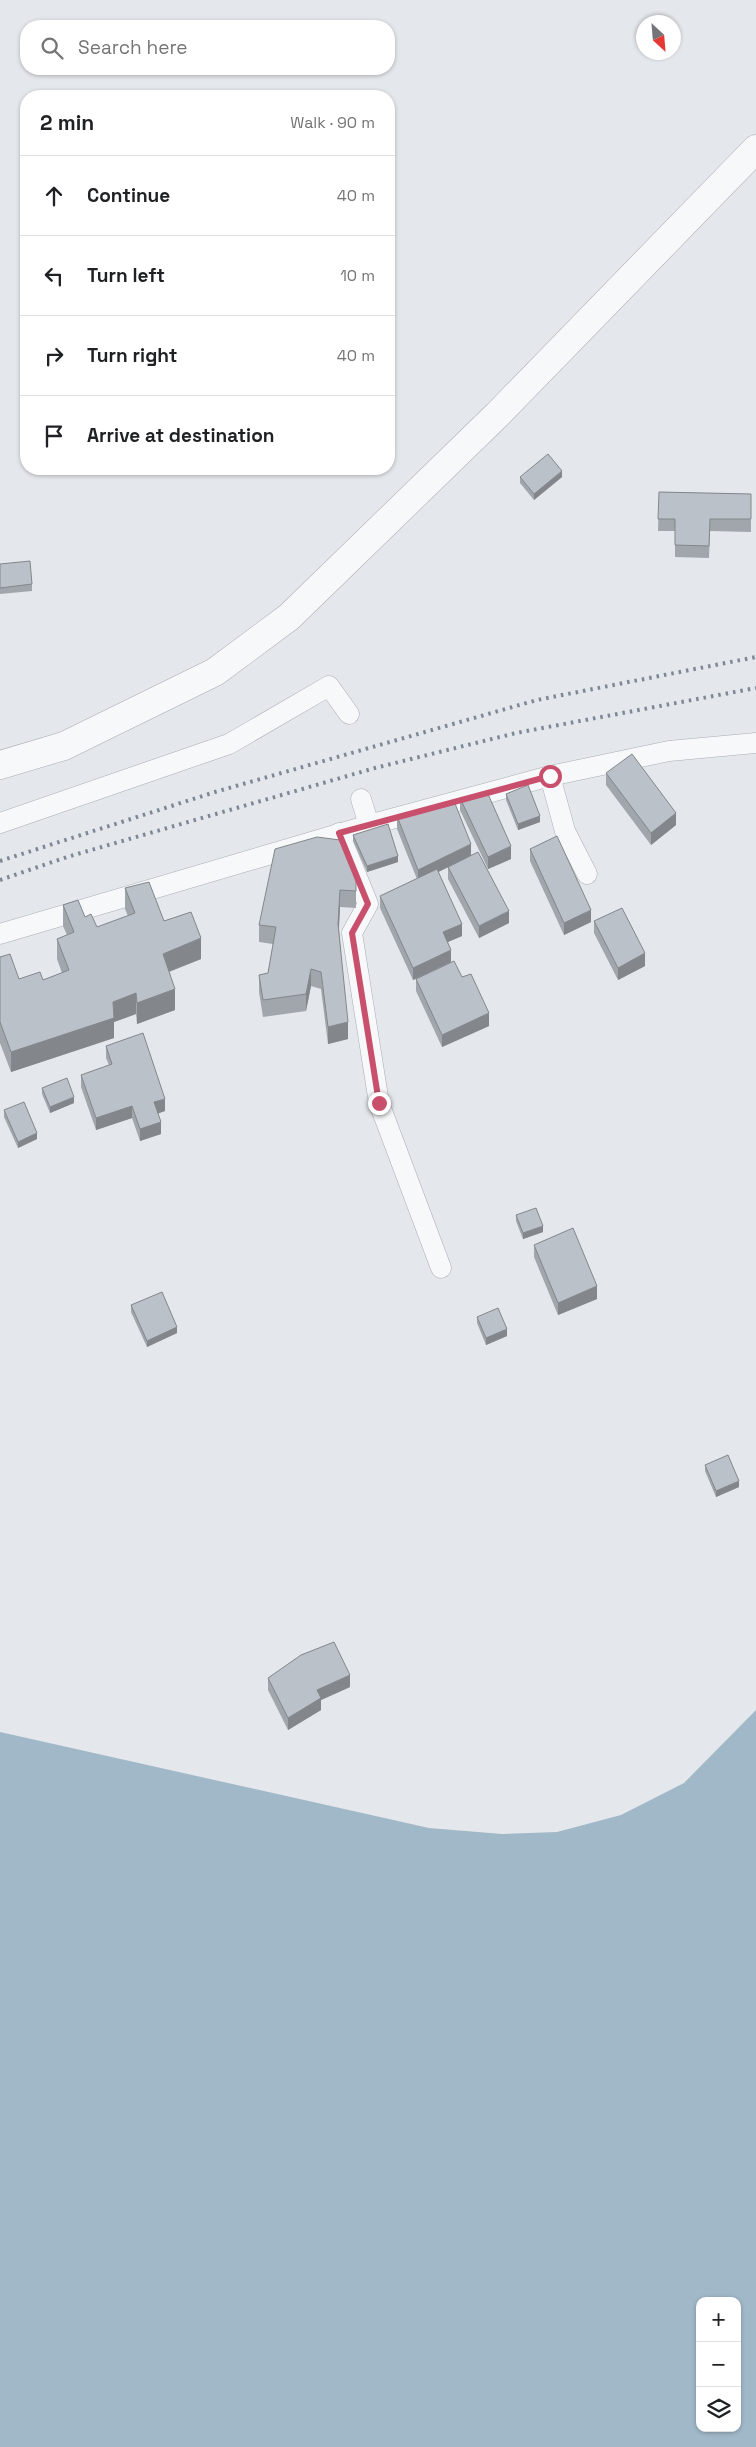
<!DOCTYPE html>
<html lang="en">
<head>
<meta charset="utf-8">
<style>
  body { margin:0; font-family:"Space Grotesk",sans-serif; background:#f2f2f2; color:#202124 }
  .controls { position:absolute; right:15px; bottom:15px; display:grid; overflow:hidden; border-radius:10px; box-shadow:0 1px 4px #0004 }
  .controls button { width:45px; height:45px; display:grid; place-items:center; padding:0; border:0; border-bottom:1px solid #e0e0e0; background:#fff; color:#202124; font:25px sans-serif }
  .compass { position:absolute; left:636px; top:15px; width:45px; height:45px; border-radius:50%; background:#fff; box-shadow:0 1px 4px #0004; rotate:154deg }
  .stop { position:absolute; width:15px; height:15px; margin:-11px; border:4px solid #c8506d; border-radius:50%; background:#fff }
  .stop.end { background:#c8506d; border-color:#fff; box-shadow:0 1px 5px #0008 }
  .list { margin:0; padding:0; list-style:none }
  h2 { display:flex; justify-content:space-between; align-items:center; height:65px; margin:0; padding:0 20px; font-size:21px }
  h2 small { font-size:16px; font-weight:400; color:#757577 }
  .list li { display:grid; grid-template-columns:32px 1fr auto; gap:15px; align-items:center; box-sizing:border-box; height:80px; padding:0 20px; border-top:1px solid #e0e0e0 }
  .list b { display:block; font-size:19px; white-space:nowrap }
  .list em { font-size:16px; font-style:normal; color:#757577 }
  .icon { flex:none; width:28px; height:28px; fill:none; stroke:currentColor; stroke-width:2; stroke-linecap:round; stroke-linejoin:round }
  .map { position:relative; flex:none; width:756px; height:2447px; overflow:hidden }
  .search { position:absolute; background:#fff; box-shadow:0 1px 4px #0004; left:20px; top:20px; width:375px; height:55px; display:flex; align-items:center; gap:12px; box-sizing:border-box; padding:0 18px; border-radius:20px; color:#757577; font-size:19px }
  .panel { position:absolute; background:#fff; box-shadow:0 1px 4px #0004; left:20px; top:90px; width:375px; height:385px; border-radius:20px }
  .map>svg:first-child { display:block }
</style>
</head>
<body>
<div class="map">
<svg width="756" height="2447" viewBox="0 0 756 2447">
  <rect width="100%" height="100%" fill="#e4e7eb"/>
  <path fill="#a1b8c9" fill-rule="evenodd" d="M756,1710v737h-756v-715l429,96 73,6 55,-2 64,-17 63,-32zM700,2301h37v127h-37z"/>
  <g fill="none" stroke-linecap="round" stroke-linejoin="round">
    <defs>
      <g id="lane">
        <path d="M550,776l15,55 22,43"/>
        <path d="M361,799l8,26"/>
        <path d="M0,823l229,-79 100,-58 20,28"/>
        <path d="M339,833l29,71 -16,29 27,170 62,165"/>
        <path d="M0,934l369,-109 181,-49 119,-25 87,-8"/>
      </g>
      <path id="street" d="M0,765l64,-19 151,-74 74,-55 208,-202 259,-266"/>
    </defs>
    <use href="#lane" stroke="#a9aeb5" stroke-width="21"/>
    <use href="#street" stroke="#a9aeb5" stroke-width="29"/>
    <use href="#lane" stroke="#f6f8f9" stroke-width="20"/>
    <use href="#street" stroke="#f6f8f9" stroke-width="28"/>
    <g stroke="#7e8894" stroke-width="4" stroke-dasharray="2.5 5" stroke-linecap="butt">
      <path d="M0,861l215,-69 322,-92 219,-43"/>
      <path d="M0,880l67,-23 308,-89 141,-35 240,-45"/>
    </g>
  </g>
  <g fill="#a1a6ac">
    <path d="M520,477h42l-28,23 -14,-17z"/>
    <path d="M659,492l92,2v38l-41,-1 -1,27 -34,-1v-26h-17z"/>
    <path d="M0,564l32,20v7l-32,3z"/>
    <path d="M606,773l70,52 -25,20 -45,-60z"/>
    <path d="M506,794l34,28 -22,8 -12,-30z"/>
    <path d="M460,798l51,61 -23,10 -28,-59z"/>
    <path d="M397,816l74,39 38,68 -30,15 -31,-59v-12l-10,5 24,64 -14,6 3,20 -38,18 -33,-72v-12l37,-17 -20,-50z"/>
    <path d="M353,835l45,27 -31,10 -14,-31z"/>
    <path d="M530,849l61,73 -27,13 -34,-74z"/>
    <path d="M356,875v33l-16,-1 -1,23 9,109 -20,5 -7,-55 -10,-3 -5,25 -43,6 -4,-25v-17l9,-2 5,-29 -14,-2v-17z"/>
    <path d="M125,888l39,33 37,38 -32,13 6,38 -38,14 -1,-10 -22,8v16l-103,34 -11,-29v-86l19,22 24,1 19,-7 -5,-14v-20l10,-4 -4,-9v-21l22,12 12,10 31,-11 -3,-7z"/>
    <path d="M594,921l51,45 -27,14 -24,-47z"/>
    <path d="M462,977l27,49 -47,21 -26,-56v-12z"/>
    <path d="M106,1046l59,65 -7,2 3,21 -21,7 -8,-23 -36,12 -15,-43v-12l28,-10 -3,-7z"/>
    <path d="M42,1088l32,15 -24,10 -8,-19z"/>
    <path d="M4,1110l33,29 -19,9 -14,-31z"/>
    <path d="M516,1215l27,17 -20,7 -7,-18z"/>
    <path d="M534,1245l63,54 -39,16 -24,-58z"/>
    <path d="M131,1305l46,28 -30,14 -16,-35z"/>
    <path d="M477,1317l30,19 -21,9 -9,-22z"/>
    <path d="M705,1465l34,22 -23,10 -11,-26z"/>
    <path d="M268,1678l82,9 -29,13v10l-33,20 -20,-40z"/>
  </g>
  <g fill="#83878c">
    <path d="M562,471v6l-28,23v-6z"/>
    <path d="M676,813v12l-25,20v-12z"/>
    <path d="M540,816v6l-22,8v-6z"/>
    <path d="M471,844v12l-53,26v-12z"/>
    <path d="M511,846v13l-23,10v-12z"/>
    <path d="M398,856v6l-31,10v-6z"/>
    <path d="M340,890v17l-2,34v-17z"/>
    <path d="M591,910v12l-27,13v-12z"/>
    <path d="M509,911v12l-30,15v-12z"/>
    <path d="M462,924v12l-19,8v-12z"/>
    <path d="M201,938v21l-38,15v-20z"/>
    <path d="M451,950v12l-38,18v-12z"/>
    <path d="M645,953v13l-27,14v-12z"/>
    <path d="M311,969v17l-5,25v-17z"/>
    <path d="M175,989v21l-38,14v-21z"/>
    <path d="M136,993v21l-22,8v16l-103,34v-20l102,-50z"/>
    <path d="M489,1013v13l-47,21v-12z"/>
    <path d="M348,1022v17l-20,5v-17z"/>
    <path d="M74,1097v6l-24,10v-6z"/>
    <path d="M165,1099v12l-11,4v-13z"/>
    <path d="M132,1106v12l-36,12v-12z"/>
    <path d="M161,1122v12l-21,7v-12z"/>
    <path d="M37,1133v6l-19,9v-6z"/>
    <path d="M543,1226v6l-20,7v-6z"/>
    <path d="M597,1286v13l-39,16v-12z"/>
    <path d="M177,1327v6l-30,14v-6z"/>
    <path d="M507,1329v7l-21,9v-7z"/>
    <path d="M739,1481v6l-23,10v-6z"/>
    <path d="M350,1675v12l-29,13v10l-33,20v-12l29,-28z"/>
  </g>
  <g fill="#bbc1c8" stroke="#83878c">
    <path d="M548,454l14,17 -28,23 -14,-17z"/>
    <path d="M659,492l92,2v25h-41l-1,27 -34,-1v-26h-17z"/>
    <path d="M30,561l2,23 -32,4v-24z"/>
    <path d="M632,754l44,59 -25,20 -45,-60z"/>
    <path d="M528,785l12,31 -22,8 -12,-30z"/>
    <path d="M488,794l23,52 -23,11 -28,-59z"/>
    <path d="M454,801l17,43 -53,26 -21,-54z"/>
    <path d="M388,824l10,32 -31,10 -14,-31z"/>
    <path d="M557,836l34,74 -27,13 -34,-74z"/>
    <path d="M317,837l23,3 16,35v16l-16,-1 -2,34 10,98 -20,5 -7,-55 -10,-3 -5,25 -43,6 -4,-25 9,-2 8,-46 -17,-2 16,-76z"/>
    <path d="M478,852l31,59 -30,15 -31,-59z"/>
    <path d="M437,869l25,55 -19,8 8,18 -38,18 -33,-72z"/>
    <path d="M149,882l15,39 27,-9 10,26 -38,16 12,35 -38,14 -1,-10 -23,9 1,16 -103,34 -11,-30v-65l10,-3 9,25 21,-7 3,8 26,-10 -12,-31 17,-7 -11,-27 15,-5 7,17 6,-3 6,13 38,-14 -10,-25z"/>
    <path d="M622,908l23,45 -27,15 -24,-47z"/>
    <path d="M454,961l8,16 9,-3 18,39 -47,22 -26,-56z"/>
    <path d="M143,1033l22,66 -11,3 7,20 -21,7 -8,-23 -36,12 -15,-43 31,-11 -6,-18z"/>
    <path d="M67,1078l7,19 -24,10 -8,-19z"/>
    <path d="M24,1102l13,31 -19,9 -14,-32z"/>
    <path d="M536,1208l7,18 -20,7 -7,-18z"/>
    <path d="M573,1228l24,58 -39,17 -24,-58z"/>
    <path d="M162,1292l15,35 -30,14 -16,-36z"/>
    <path d="M498,1308l9,21 -21,9 -9,-21z"/>
    <path d="M728,1455l11,26 -23,10 -11,-26z"/>
    <path d="M334,1642l16,33 -33,15 4,8 -33,20 -20,-40 33,-23z"/>
  </g>
  <g fill="none" stroke-linecap="round" stroke-linejoin="round">
    <path stroke="#c8506d" stroke-width="6" d="M379,1103l-27,-170 16,-29 -29,-71 211,-57"/>
  </g>
</svg>
<div class="controls">
<button>+</button>
<button>−</button>
<button><svg class="icon" aria-label="layers" viewBox="0 0 24 24"><path d="M12 4l9 5-9 5-9-5zM3 14l9 5 9-5"/></svg></button>
</div>
<svg class="compass" viewBox="-18 -18 36 36"><path d="M0-13l5 13h-10z" fill="#e53935"/><path d="M0 13l5-13h-10z" fill="#757577"/></svg>
<div class="stop" style="left:550px;top:776px"></div>
<div class="stop end" style="left:379px;top:1103px"></div>
<div class="search"><svg class="icon" aria-label="search" viewBox="0 0 24 24"><circle cx="10" cy="10" r="6"/><path d="M15 15l6 6"/></svg>Search here</div>
<section class="panel">
<h2>2 min<small>Walk · 90 m</small></h2>
<ul class="list">
<li><svg class="icon" aria-label="ahead" viewBox="0 0 24 24"><path d="M12 20V5M6 11l6-6 6 6"/></svg><div><b>Continue</b></div><em>40 m</em></li>
<li><svg class="icon" aria-label="left" viewBox="0 0 24 24"><path d="M17 20v-9H6M10 6l-5 5 5 5"/></svg><div><b>Turn left</b></div><em>10 m</em></li>
<li><svg class="icon" aria-label="right" viewBox="0 0 24 24"><path d="M7 20v-9h11M14 6l5 5-5 5"/></svg><div><b>Turn right</b></div><em>40 m</em></li>
<li><svg class="icon" aria-label="arrive" viewBox="0 0 24 24"><path d="M6 21V4h12l-3 4 3 4H6"/></svg><div><b>Arrive at destination</b></div></li>
</ul>
</section>
</div>
</body>
</html>
